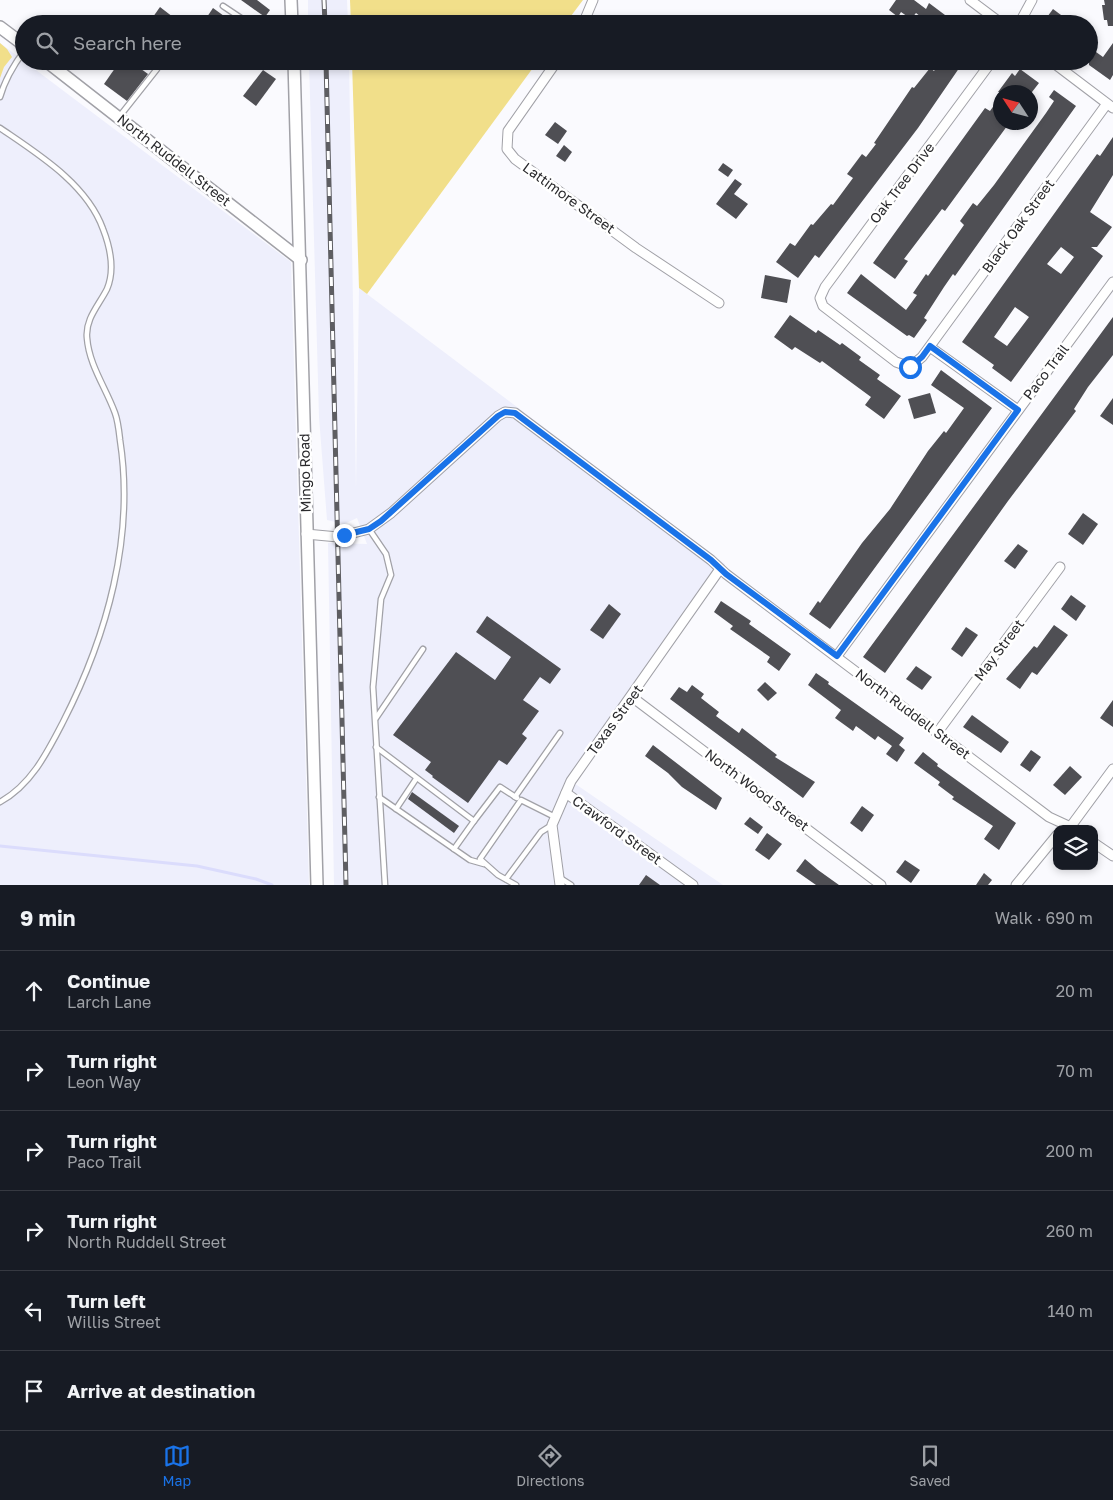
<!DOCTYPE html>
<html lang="en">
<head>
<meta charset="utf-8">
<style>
  body { margin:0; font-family:"Golos Text",sans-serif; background:#20242c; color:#f1f3f6 }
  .controls { position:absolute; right:15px; bottom:15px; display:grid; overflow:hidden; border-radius:10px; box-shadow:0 2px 8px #0003 }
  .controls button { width:45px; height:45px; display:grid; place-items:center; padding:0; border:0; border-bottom:1px solid #363941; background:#171b24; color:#f1f3f6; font:25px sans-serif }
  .compass { position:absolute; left:993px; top:85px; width:45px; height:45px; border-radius:50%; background:#171b24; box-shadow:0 2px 8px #0003; rotate:306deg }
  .stop { position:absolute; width:15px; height:15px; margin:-11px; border:4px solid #1a73e8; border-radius:50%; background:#fff }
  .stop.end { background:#1a73e8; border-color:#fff; box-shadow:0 1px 5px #0008 }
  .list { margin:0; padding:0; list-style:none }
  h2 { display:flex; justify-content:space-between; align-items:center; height:65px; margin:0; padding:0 20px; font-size:21px }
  h2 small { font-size:16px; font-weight:400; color:#9ea1a6 }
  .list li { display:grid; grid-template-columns:32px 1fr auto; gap:15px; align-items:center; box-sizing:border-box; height:80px; padding:0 20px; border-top:1px solid #363941 }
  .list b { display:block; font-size:19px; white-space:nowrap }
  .list p { margin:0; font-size:16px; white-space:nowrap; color:#9ea1a6 }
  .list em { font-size:16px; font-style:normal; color:#9ea1a6 }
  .icon { flex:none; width:28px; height:28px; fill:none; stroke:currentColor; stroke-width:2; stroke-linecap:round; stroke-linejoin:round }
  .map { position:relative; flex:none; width:1113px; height:885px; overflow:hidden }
  .search { position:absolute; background:#171b24; box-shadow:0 2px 8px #0003; left:15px; right:15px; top:15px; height:55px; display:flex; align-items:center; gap:12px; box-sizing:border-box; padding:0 18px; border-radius:28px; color:#9ea1a6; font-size:19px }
  .sheet { height:545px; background:#171b24 }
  nav { display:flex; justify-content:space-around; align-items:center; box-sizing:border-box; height:70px; border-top:1px solid #363941; background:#171b24; font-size:14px; color:#9ea1a6 }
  nav a { display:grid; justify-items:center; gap:2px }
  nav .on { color:#1a73e8 }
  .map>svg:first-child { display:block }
</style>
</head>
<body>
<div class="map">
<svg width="1113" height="885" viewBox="0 0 1113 885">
  <rect width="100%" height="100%" fill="#fafafe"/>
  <g fill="#eeeffc">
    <path d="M308,0h39l1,24h-40z"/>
    <path d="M0,43l291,219 18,623h-309z"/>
    <path d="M309,61h40l7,428 3,-201 366,276 -154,217 152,104h-389l-6,-342 39,1 -10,-26 -13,6 -17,-4 -8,-103z"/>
  </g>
  <g fill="#f1df8a">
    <path d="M350,0h233l-18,24h-214z"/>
    <path d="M0,43l7,6 5,8 -8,10 -4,11z"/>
    <path d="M352,61h186l-171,233 -8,-6z"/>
  </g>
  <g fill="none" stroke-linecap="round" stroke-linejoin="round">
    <path stroke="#dbdcfc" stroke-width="3" d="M0,846l197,20 59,13 16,6"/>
  </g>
  <g fill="#4f4f54" fill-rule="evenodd">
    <path d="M241,0h16l13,10 -5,7z"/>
    <path d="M896,0h18l12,9 3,-6 28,21h-27l-14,-11 -5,6 -10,-7 -3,5 -9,-7z"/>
    <path d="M1104,0h9v26h-5l-1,-6h-3l-2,-15h3z"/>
    <path d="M160,7l22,17h-34z"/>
    <path d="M213,8l22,16h-25l-5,-4z"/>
    <path d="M1053,9l20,15h-31z"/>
    <path d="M1113,43v32l-3,5 -21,-15v-18l14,10z"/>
    <path d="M120,61h10l18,13 -21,27 -23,-17z"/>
    <path d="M941,61h23l-46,67 -99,130 -4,-3 -17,23 -22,-16 14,-19 5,3 16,-22 2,1 18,-21 2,1 20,-27 -6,-4 15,-20 4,3 10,-13 -2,-1 38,-56 2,1 16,-20 4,3z"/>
    <path d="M1020,69l19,14 -7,9h-34l14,-19 3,3z"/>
    <path d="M263,70l13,9 -20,27 -13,-10z"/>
    <path d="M1054,90l22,16 -121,170 -2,-2 -9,13 -20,31 3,2 -13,18 -5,-3 -2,1 -60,-43 14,-19 45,36 11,-15 -4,-2 13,-19 2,2 36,-51 -4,-4 13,-18 4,3 17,-21 52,-72 8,-12 -5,-4z"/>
    <path d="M1000,97v25h10l-65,89 -3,-2 -16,21 -22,29 4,2 -13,18 -22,-16 112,-155 5,3z"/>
    <path d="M555,122l12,9 -9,13 -13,-9z"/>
    <path d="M1113,137v38l-23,37 22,15 -15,20h-6l12,9 -92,126 -19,-14 2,-3 -32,-23 135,-188 3,2zM1061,247l13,10 -13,17 -14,-10zM1015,307l14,10 -22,29 -13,-9z"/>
    <path d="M564,145l8,7 -7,10 -9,-6z"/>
    <path d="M723,163l10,7 -5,7 -10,-7z"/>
    <path d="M735,179l7,5 -8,10 14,10 -12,15 -20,-15z"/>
    <path d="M765,275l26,5 -4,23 -26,-5z"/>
    <path d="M790,315l26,18 2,-3 22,15 2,-2 19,14 -2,3 21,15 -3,4 24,17 -17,23 -19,-14 6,-8 -49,-36 -2,2 -25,-16 -3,3 -18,-13z"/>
    <path d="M1113,317v38l-25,32 -14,22 2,2 -68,90 -123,172 -22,-16z"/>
    <path d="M941,370l51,38 -162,221 -21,-15 9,-13 2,2 42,-60 28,-34 38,-58 16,-20 2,2 18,-25 -33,-23z"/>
    <path d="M930,393l6,20 -22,6 -6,-20z"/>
    <path d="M1113,398v27l-13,-9z"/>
    <path d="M1083,513l15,11 -15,21 -15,-11z"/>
    <path d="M1018,544l10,7 -13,18 -11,-8z"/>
    <path d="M1071,595l15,11 -10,15 -15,-12z"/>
    <path d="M721,601l30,20 -2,3 42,30 -12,17 -12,-9 3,-5 -40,-28 3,-3 -19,-14z"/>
    <path d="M609,604l12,10 -18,25 -13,-9z"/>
    <path d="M487,616l74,53 -11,15 -10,-7 -17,23 16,11 -17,23 5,4 -20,27 -8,-5 -31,43 -36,-26 1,-1 -8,-6 6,-8 -38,-27 63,-83 39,28 16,-23 -35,-25z"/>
    <path d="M1054,625l14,10 -31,40 -5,-3 -12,17 -14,-10 28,-33 3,2z"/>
    <path d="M966,627l12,8 -16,22 -11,-8z"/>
    <path d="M916,666l16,11 -10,13 -16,-11z"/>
    <path d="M816,673l13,9 -1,2 76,54 -5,7 6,5 -8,12 -11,-8 6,-8 -14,-10 -3,4 -19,-14 -3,5 -18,-13 6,-8 -33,-25z"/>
    <path d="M765,682l12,11 -9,8 -11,-11z"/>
    <path d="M692,685l12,9 -3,4 18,14 -3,4 23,17 3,-5 35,27 -2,2 40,25 -12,16 -133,-99 9,-12 8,5z"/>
    <path d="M1113,700v27l-13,-9z"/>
    <path d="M972,715l37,27 -8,11 -38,-26z"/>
    <path d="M653,745l69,53 -6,12 -34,-23 -14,-14 -23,-17z"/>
    <path d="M1031,750l10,7 -11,15 -10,-7z"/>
    <path d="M923,752l15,12 -1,2 79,57 -17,27 -15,-11 9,-13 -41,-27 2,-2 -16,-12 2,-3 -26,-19z"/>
    <path d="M1070,766l12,11 -17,18 -12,-10z"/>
    <path d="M412,792l47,34 -5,7 -46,-34z"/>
    <path d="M862,806l12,9 -12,17 -12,-9z"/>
    <path d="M750,817l13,10 -5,7 -14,-10z"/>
    <path d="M767,833l15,11 -13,16 -14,-10z"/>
    <path d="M805,859l13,11 21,15h-23l-20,-14z"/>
    <path d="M905,860l15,10 -9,13 -15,-11z"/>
    <path d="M984,873l8,7 -4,5h-12z"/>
    <path d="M646,875l14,10h-21z"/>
  </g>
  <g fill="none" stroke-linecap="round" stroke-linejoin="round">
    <defs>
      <g id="lane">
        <path d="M223,6l27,18"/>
        <path d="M0,97c5,-18 13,-31 24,-46"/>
        <path d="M119,117l38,-48v-3l-6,-5"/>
        <path d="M0,128c38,26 87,56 103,101 7,18 12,41 4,60 -8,16 -22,30 -20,49 2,27 19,50 28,75 3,8 4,18 5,27 15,97 -13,196 -57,282 -16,31 -32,63 -63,80"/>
        <path d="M369,529l17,25 5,21 -10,24 -8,88 12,198"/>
        <path d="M376,718l47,-69"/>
        <path d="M376,747l98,74 -20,28"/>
        <path d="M379,797l91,63 14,4"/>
        <path d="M515,797l45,-64"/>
        <path d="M396,809l20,-30"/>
        <path d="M474,821l26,-34 17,11"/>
        <path d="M560,878l11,7"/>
        <path d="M506,879l35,-47 11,-7"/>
        <path d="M516,885l-18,-10 -18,-16 41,-59 34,17"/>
      </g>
      <g id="street">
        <path d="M970,0l32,24"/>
        <path d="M583,24l10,-24"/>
        <path d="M1019,24l13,-24"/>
        <path d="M557,61l-49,70 -1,18 8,10 121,89 83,55"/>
        <path d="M992,61l-167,226 -5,11 3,8 73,56 14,5 12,-10 184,-252"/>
        <path d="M1051,61l62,47"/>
        <path d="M930,347l88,63"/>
        <path d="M306,534l32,3 31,-8 22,-16 107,-97 7,-4 10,1 196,147 15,14 323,243 26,12"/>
        <path d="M837,656l276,-374"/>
        <path d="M632,697l249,188"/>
        <path d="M937,733l123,-166"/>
        <path d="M566,793l127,92"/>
        <path d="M1068,827l3,-1 42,-57"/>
        <path d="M1094,843l19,13"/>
        <path d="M560,885l-8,-60 19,-44 149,-212"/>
        <path d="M1016,885l41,-50"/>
      </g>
      <g id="secondary">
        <path d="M291,0l1,24"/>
        <path d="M0,27l24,18"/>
        <path d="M46,61l255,199"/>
        <path d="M294,61l23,824"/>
      </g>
    </defs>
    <use href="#lane" stroke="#a1a1a7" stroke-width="7"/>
    <use href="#street" stroke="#a1a1a7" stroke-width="11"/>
    <use href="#secondary" stroke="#a1a1a7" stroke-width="14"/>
    <use href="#lane" stroke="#fff" stroke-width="4.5"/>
    <use href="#street" stroke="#fff" stroke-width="9"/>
    <use href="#secondary" stroke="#fff" stroke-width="11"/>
    <defs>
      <g id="rail">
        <path d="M324,0l1,24"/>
        <path d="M326,61l20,824"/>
      </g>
    </defs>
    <use href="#rail" stroke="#5e5e62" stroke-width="5"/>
    <use href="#rail" stroke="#fff" stroke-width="3" stroke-dasharray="9" stroke-linecap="butt"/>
  </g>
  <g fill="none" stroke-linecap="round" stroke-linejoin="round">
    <path stroke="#1a73e8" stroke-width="6" d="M344,535l25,-6 12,-8 117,-105 7,-4 10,1 196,147 15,14 111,82 181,-246 -88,-64 -8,11 -12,10"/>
  </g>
  <g text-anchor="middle" stroke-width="5" stroke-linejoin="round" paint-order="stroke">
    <g font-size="14" fill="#2a2a2d" stroke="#fff">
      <text transform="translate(174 160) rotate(38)" y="5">North Ruddell Street</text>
      <text transform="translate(902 183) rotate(-53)" y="5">Oak Tree Drive</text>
      <text transform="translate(569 198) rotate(36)" y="5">Lattimore Street</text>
      <text transform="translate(1018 226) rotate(-54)" y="5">Black Oak Street</text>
      <text transform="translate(1046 372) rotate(-53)" y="5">Paco Trail</text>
      <text transform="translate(305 473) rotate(-91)" y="5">Mingo Road</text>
      <text transform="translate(999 650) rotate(-53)" y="5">May Street</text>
      <text transform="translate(913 714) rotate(37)" y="5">North Ruddell Street</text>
      <text transform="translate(615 720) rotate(-54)" y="5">Texas Street</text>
      <text transform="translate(757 790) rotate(37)" y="5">North Wood Street</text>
      <text transform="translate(617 830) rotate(36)" y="5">Crawford Street</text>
    </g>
  </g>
</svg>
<div class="controls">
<button><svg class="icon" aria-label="layers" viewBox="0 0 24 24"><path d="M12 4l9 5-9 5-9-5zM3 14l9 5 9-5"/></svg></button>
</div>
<svg class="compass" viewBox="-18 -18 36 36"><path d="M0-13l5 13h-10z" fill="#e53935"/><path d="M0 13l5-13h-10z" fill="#9ea1a6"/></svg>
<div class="stop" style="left:910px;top:367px"></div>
<div class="stop end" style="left:344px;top:535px"></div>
<div class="search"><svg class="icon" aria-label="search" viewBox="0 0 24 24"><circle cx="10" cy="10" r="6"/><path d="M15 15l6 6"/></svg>Search here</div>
</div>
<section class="sheet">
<h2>9 min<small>Walk · 690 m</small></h2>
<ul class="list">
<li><svg class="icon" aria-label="ahead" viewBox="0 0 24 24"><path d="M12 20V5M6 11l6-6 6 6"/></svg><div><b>Continue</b><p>Larch Lane</p></div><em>20 m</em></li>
<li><svg class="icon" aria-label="right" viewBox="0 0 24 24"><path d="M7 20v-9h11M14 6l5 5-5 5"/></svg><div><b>Turn right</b><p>Leon Way</p></div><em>70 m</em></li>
<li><svg class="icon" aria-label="right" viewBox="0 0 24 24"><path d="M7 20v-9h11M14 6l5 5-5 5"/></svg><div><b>Turn right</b><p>Paco Trail</p></div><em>200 m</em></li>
<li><svg class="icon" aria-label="right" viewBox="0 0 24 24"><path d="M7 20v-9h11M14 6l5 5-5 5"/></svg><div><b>Turn right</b><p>North Ruddell Street</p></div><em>260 m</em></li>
<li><svg class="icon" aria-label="left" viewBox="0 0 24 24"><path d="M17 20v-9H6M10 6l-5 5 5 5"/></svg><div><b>Turn left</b><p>Willis Street</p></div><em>140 m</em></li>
<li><svg class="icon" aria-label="arrive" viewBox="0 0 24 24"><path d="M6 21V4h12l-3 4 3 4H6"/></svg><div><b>Arrive at destination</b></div></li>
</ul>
</section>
<nav>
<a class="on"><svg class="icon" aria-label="map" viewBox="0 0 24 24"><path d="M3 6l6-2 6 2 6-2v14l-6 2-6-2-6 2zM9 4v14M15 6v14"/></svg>Map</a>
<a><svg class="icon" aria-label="directions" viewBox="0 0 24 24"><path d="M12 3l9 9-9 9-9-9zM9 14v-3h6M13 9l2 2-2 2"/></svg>Directions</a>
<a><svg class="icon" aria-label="saved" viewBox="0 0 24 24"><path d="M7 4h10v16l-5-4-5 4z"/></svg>Saved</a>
</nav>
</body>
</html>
